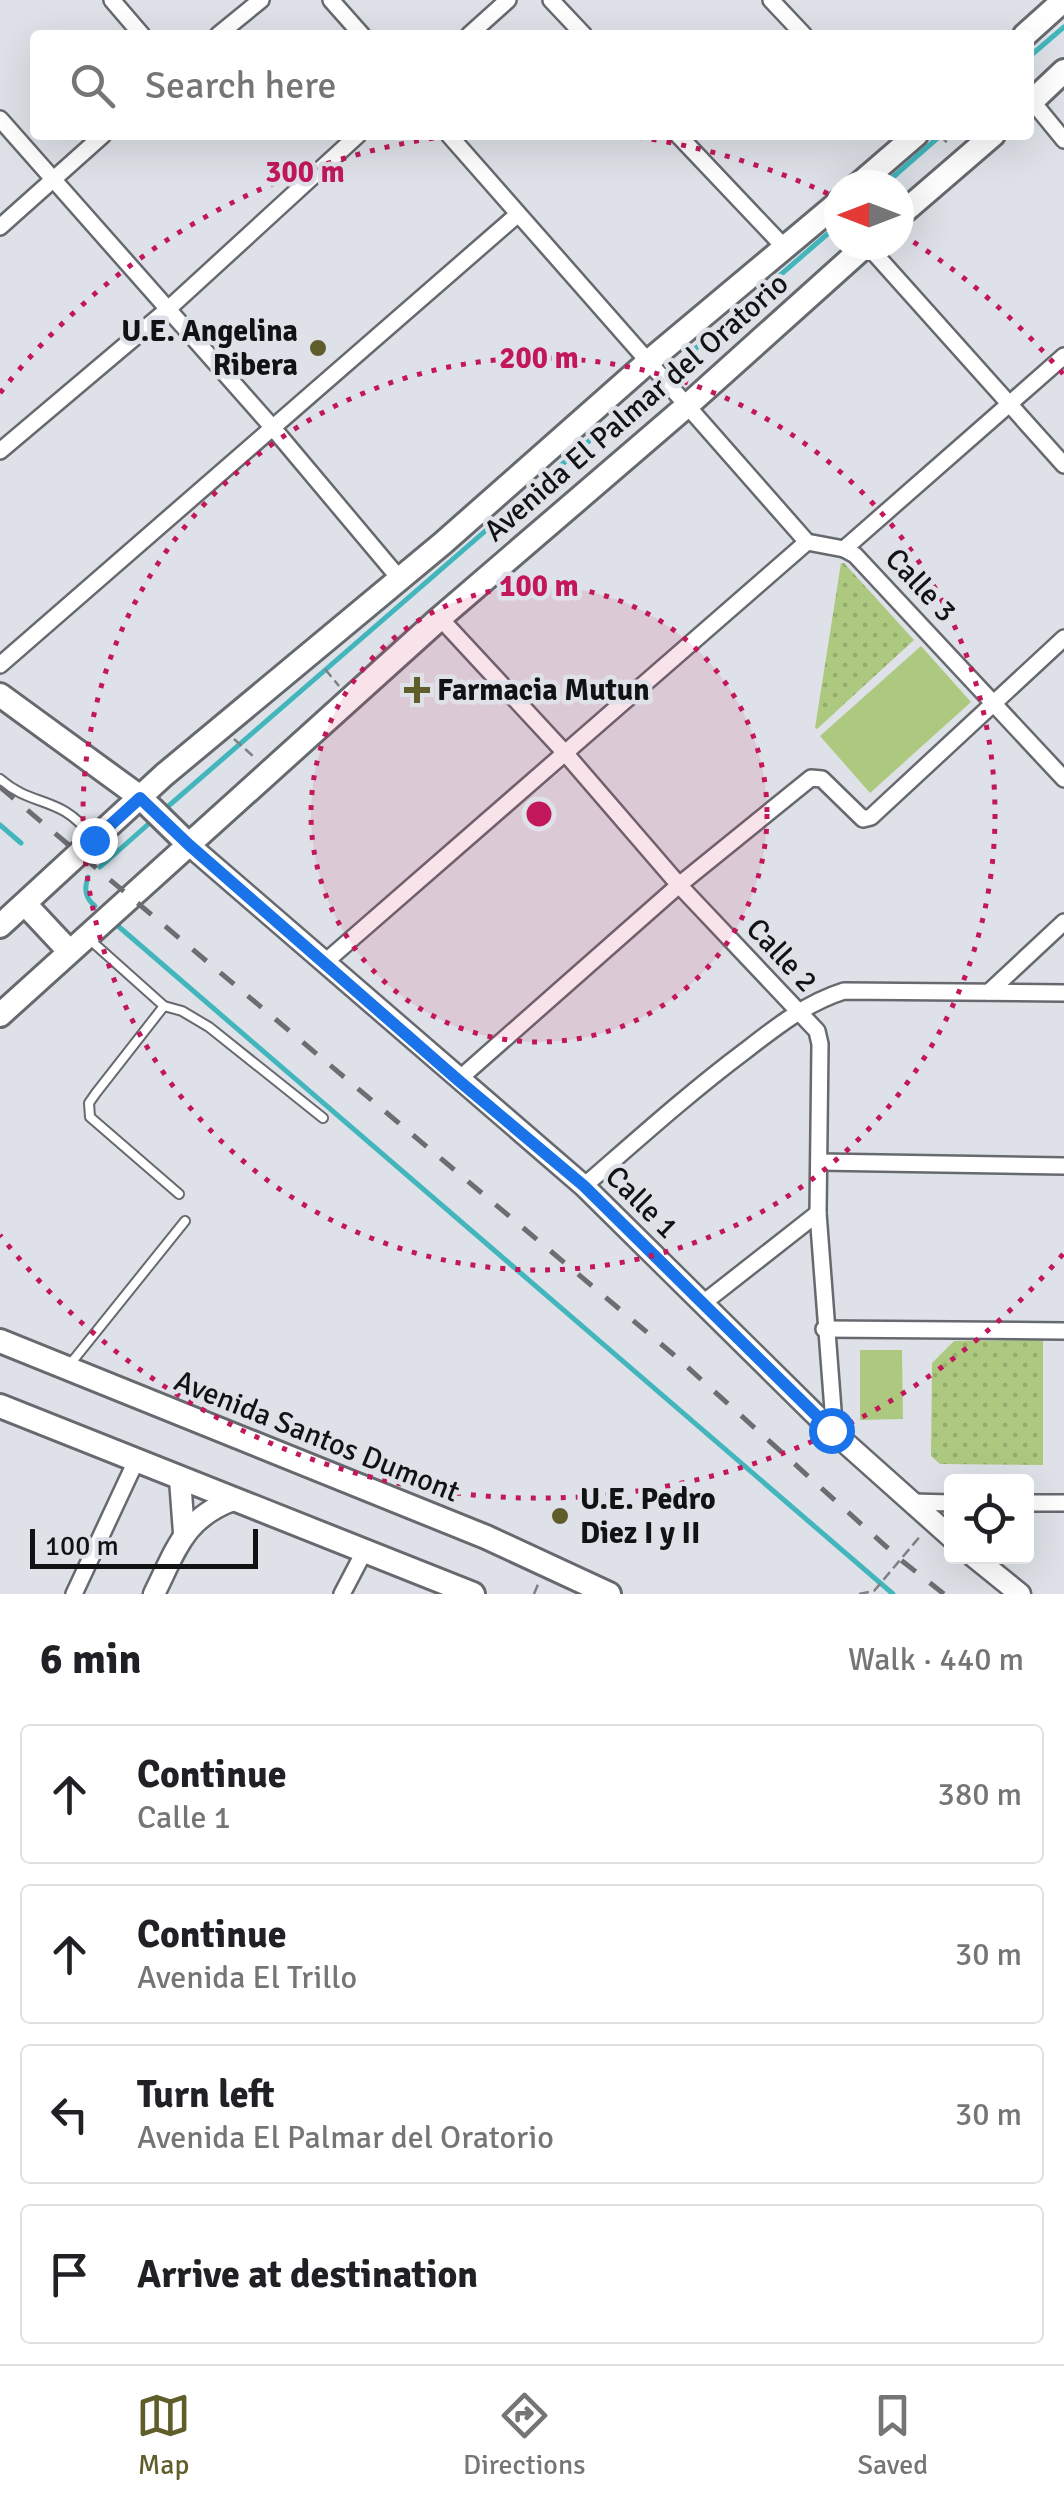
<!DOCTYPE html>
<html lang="en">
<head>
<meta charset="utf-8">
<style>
  body { margin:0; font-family:Signika,sans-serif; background:#f6f6f6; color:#202124 }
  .controls { position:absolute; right:30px; bottom:30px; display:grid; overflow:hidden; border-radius:10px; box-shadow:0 10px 40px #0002 }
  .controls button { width:90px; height:90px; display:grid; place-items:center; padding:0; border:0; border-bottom:2px solid #e0e0e0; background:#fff; color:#202124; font:50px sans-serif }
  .compass { position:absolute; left:824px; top:170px; width:90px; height:90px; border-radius:50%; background:#fff; box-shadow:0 10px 40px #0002; rotate:270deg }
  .scale { position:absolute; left:30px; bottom:25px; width:228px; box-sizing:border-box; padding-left:10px; border:5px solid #111214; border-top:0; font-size:28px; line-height:35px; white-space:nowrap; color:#111214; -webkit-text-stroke:8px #dee2e8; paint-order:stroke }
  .stop { position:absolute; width:30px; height:30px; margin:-22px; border:8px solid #1a73e8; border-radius:50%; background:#fff }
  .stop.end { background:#1a73e8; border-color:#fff; box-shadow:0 2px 10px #0008 }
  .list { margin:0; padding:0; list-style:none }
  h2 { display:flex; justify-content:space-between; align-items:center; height:130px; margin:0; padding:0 40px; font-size:42px }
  h2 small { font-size:32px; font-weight:400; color:#757577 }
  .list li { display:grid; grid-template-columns:65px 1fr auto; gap:30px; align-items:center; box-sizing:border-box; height:140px; margin:0 20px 20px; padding:0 20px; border:2px solid #e0e0e0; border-radius:10px }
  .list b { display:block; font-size:38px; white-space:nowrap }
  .list p { margin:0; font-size:32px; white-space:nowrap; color:#757577 }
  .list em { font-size:32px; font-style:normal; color:#757577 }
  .icon { flex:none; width:55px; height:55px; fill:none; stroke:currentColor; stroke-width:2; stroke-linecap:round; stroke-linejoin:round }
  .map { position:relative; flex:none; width:1064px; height:1594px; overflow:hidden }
  .search { position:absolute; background:#fff; box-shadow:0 10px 40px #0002; left:30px; right:30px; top:30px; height:110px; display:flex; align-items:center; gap:25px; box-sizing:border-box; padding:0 35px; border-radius:10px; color:#757577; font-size:38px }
  .sheet { height:770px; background:#fff }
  nav { display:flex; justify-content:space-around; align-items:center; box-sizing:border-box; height:140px; border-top:2px solid #e0e0e0; background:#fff; font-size:28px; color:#757577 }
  nav a { display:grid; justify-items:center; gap:5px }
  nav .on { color:#5f5e2b }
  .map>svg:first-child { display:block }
</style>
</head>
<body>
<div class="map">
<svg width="1064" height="1594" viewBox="0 0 1064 1594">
  <defs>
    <pattern id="green-dots" width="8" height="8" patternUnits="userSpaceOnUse" patternTransform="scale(2.5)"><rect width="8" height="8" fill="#adc97f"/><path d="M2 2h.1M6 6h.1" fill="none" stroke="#94ac6d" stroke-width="1.8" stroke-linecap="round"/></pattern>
  </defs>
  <rect width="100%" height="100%" fill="#dee2e8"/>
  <g fill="url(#green-dots)">
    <path d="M841,563h3l70,77 -97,89 -2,-1z"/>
    <path d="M1043,1340v125l-103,-1 -9,-8 1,-93 22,-22z"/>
  </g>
  <g fill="#adc97f">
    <path d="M921,646l50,56 -101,91 -50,-57z"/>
    <path d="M860,1350h42l1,69 -43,1z"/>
  </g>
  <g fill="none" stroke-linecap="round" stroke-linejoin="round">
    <g stroke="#42b6bc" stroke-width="5">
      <path d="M1029,57l35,-30"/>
      <path d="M884,185l57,-50"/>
      <path d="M165,809l674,-585"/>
      <path d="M0,825l21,18"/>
      <path d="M100,867l53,-47"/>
      <path d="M88,877c-4,12 -3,21 7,29"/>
      <path d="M118,926l775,668"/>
    </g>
    <defs>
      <g id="service">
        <path d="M0,779c33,29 61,16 91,57"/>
        <path d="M89,939l75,67 18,5 27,16 114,91"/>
        <path d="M164,1006l-68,87 -7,10 1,14 89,77"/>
        <path d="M71,1363l114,-142"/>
      </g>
      <g id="minor">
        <path d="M112,0l30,35"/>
        <path d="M331,0l31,35"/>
        <path d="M551,0l33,35"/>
        <path d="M771,0l33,35"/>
        <path d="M218,35l43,-35"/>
        <path d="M469,35l39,-35"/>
        <path d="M1032,101l32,39"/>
        <path d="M0,119l273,309 126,150"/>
        <path d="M449,135l358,407 37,7 11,6 209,224"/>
        <path d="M678,135l107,113"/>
        <path d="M0,227l103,-92"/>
        <path d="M867,245l197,220"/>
        <path d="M0,451l167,-141 191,-175"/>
        <path d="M844,549l220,-193"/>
        <path d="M440,618l126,136 113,131 138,146 3,13 -2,169 15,197 -2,20"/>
        <path d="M0,665l517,-450"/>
        <path d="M324,963l483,-421"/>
        <path d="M989,992l75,-70"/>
        <path d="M458,1080l221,-195 132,-107 11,1 41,40 8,-2 193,-179"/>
        <path d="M819,1162l245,4"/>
        <path d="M584,1186c53,-46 105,-93 161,-135 31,-24 61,-48 99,-60l220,2"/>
        <path d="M702,1304l116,-91"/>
        <path d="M824,1329l240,2"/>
        <path d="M912,1502l40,1"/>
        <path d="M1026,1503h38"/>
        <path d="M74,1594l62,-133"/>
        <path d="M342,1594l22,-42"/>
      </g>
      <g id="tertiary">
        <path d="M188,844l396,342 247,244 121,108"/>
        <path d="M180,1479l4,54"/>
        <path d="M973,1556l47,38"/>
        <path d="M154,1594c22,-44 30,-76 79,-94"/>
      </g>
      <g id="secondary">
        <path d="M1025,35l39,-35"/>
        <path d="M1029,104l35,-33"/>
        <path d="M858,185l58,-50"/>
        <path d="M899,216l94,-81"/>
        <path d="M0,695l140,102 48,47"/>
        <path d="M25,904l44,47"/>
        <path d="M0,926l164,-151 279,-232 205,-181 191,-160"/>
        <path d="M0,1015l440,-397 249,-214 177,-159"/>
        <path d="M0,1341l486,196 123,57"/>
        <path d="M0,1406l473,188"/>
      </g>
    </defs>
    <use href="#service" stroke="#66696e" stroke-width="12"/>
    <use href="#minor" stroke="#66696e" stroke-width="20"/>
    <use href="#tertiary" stroke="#66696e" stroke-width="25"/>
    <use href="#secondary" stroke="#66696e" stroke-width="28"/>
    <g stroke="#7d8084" stroke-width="2.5" stroke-dasharray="10 5" stroke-linecap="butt">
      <path d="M940,135l9,10"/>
      <path d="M751,298l12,12"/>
      <path d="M325,669l14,17"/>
      <path d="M234,739l20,18"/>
      <path d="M534,1594l5,-12"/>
      <path d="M859,1594l15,-3 48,-57"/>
    </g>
    <use href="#service" stroke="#fff" stroke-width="8"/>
    <use href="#minor" stroke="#fff" stroke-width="15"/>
    <use href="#tertiary" stroke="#fff" stroke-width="20"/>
    <use href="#secondary" stroke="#fff" stroke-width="22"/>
    <path stroke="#6b6d71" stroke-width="5" stroke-dasharray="18 18" stroke-linecap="butt" d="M0,787l674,568 227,205 43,34"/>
  </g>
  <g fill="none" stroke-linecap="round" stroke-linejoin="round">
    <path stroke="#1a73e8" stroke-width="12" d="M94,840l46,-42 48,46 270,236 126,106 247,244"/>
  </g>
  <circle cx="539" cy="814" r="228" fill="#c2185b" fill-opacity=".12"/>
  <g fill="none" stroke="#c2185b" stroke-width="5" stroke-dasharray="5 10">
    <circle cx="539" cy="814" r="228"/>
    <circle cx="539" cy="814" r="456"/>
    <path d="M1063 1254A684 684 0 0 1 0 1235M0 393A684 684 0 0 1 456 135M622 135A684 684 0 0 1 839 199M901 234A684 684 0 0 1 1063 374"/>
  </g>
  <g fill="#5f5e2b" stroke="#dee2e8" stroke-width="4">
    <circle cx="318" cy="348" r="10"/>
    <path d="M412 675h10v10h10v10h-10v10h-10v-10h-10v-10h10z"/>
    <circle cx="560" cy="1516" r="10"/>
  </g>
  <g text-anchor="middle" stroke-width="9" stroke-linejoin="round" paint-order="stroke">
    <g font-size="30" font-weight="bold" fill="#111214" stroke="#dee2e8" text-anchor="start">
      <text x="298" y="341" text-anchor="end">U.E. Angelina<tspan x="298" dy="34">Ribera</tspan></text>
      <text x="437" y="700">Farmacia Mutun</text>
      <text x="580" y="1509">U.E. Pedro<tspan x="580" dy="34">Diez I y II</tspan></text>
    </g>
    <g font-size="30" fill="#111214" stroke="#dee2e8">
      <text transform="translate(636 407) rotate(-41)" y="10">Avenida El Palmar del Oratorio</text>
      <text transform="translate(921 585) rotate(47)" y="10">Calle 3</text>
      <text transform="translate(782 955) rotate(47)" y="10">Calle 2</text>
      <text transform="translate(642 1202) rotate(45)" y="10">Calle 1</text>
      <text transform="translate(317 1436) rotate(22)" y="10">Avenida Santos Dumont</text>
    </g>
  </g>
  <circle cx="539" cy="814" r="15" fill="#c2185b" stroke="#dee2e8" stroke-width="5"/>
  <g font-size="30" text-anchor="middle" font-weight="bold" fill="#c2185b" stroke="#dee2e8" stroke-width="9" stroke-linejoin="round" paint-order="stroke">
    <text x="305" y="182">300 m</text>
    <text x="539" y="368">200 m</text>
    <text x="539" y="596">100 m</text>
  </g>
</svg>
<div class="controls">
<button><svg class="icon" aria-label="locate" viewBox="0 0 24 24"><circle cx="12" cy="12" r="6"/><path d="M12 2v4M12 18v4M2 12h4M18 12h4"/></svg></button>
</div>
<svg class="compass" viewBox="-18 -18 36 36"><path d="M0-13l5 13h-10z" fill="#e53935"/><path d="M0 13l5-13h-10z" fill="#757577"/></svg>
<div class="scale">100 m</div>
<div class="stop" style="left:831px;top:1430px"></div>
<div class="stop end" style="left:94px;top:840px"></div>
<div class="search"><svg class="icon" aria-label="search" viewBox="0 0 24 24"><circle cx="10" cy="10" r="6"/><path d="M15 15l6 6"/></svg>Search here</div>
</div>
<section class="sheet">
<h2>6 min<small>Walk · 440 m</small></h2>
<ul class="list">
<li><svg class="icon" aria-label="ahead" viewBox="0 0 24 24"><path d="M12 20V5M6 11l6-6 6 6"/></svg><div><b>Continue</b><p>Calle 1</p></div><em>380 m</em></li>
<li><svg class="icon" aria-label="ahead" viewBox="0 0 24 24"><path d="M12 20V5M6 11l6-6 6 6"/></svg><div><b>Continue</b><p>Avenida El Trillo</p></div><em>30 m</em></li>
<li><svg class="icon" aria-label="left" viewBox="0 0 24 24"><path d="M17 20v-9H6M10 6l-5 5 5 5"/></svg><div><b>Turn left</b><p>Avenida El Palmar del Oratorio</p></div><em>30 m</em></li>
<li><svg class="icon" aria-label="arrive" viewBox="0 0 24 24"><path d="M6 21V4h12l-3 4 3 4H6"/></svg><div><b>Arrive at destination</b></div></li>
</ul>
</section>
<nav>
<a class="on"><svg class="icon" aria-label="map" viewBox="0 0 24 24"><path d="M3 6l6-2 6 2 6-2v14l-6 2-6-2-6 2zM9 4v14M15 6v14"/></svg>Map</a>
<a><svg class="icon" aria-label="directions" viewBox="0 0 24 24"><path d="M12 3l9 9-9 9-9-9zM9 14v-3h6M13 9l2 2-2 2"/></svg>Directions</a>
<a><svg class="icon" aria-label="saved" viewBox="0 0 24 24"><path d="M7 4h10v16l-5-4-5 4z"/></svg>Saved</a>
</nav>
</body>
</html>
